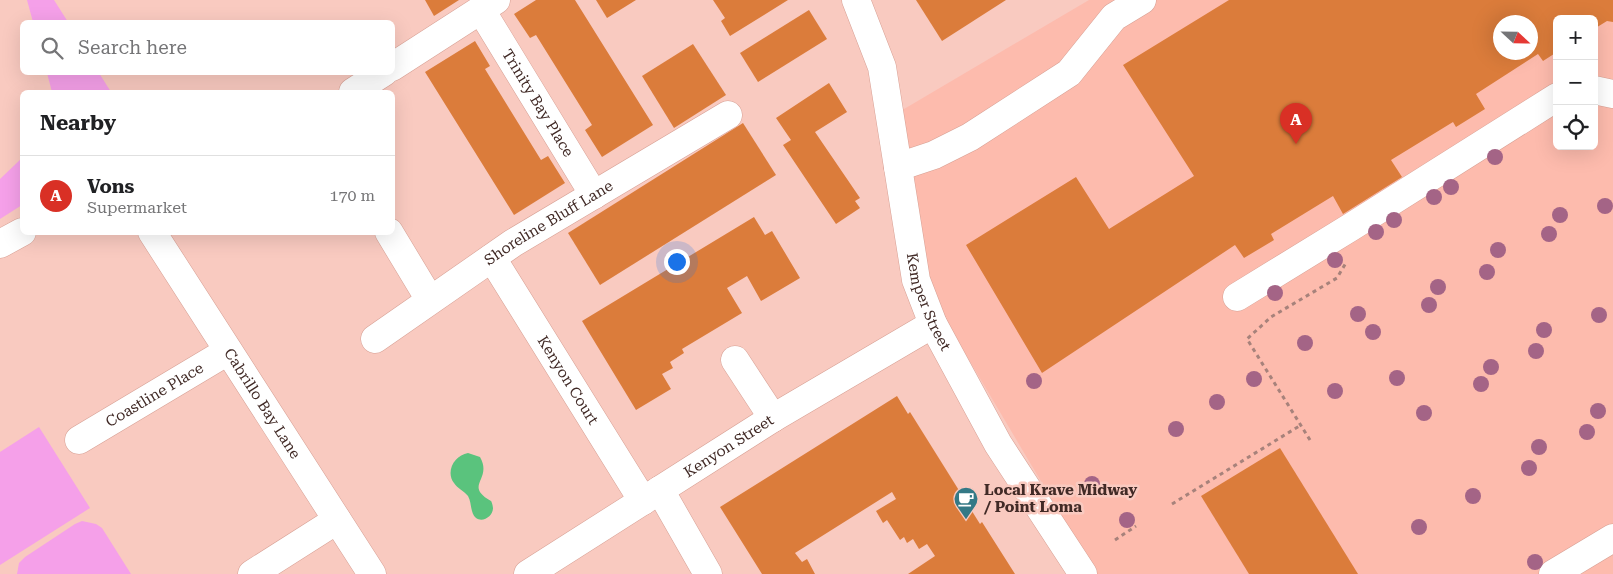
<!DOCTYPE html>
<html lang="en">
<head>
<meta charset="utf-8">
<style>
  body { margin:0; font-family:"Roboto Serif",serif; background:#f2f2f2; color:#202124 }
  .controls { position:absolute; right:15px; top:15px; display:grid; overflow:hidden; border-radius:8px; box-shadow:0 5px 20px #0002 }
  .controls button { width:45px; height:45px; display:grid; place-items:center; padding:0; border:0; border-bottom:1px solid #e0e0e0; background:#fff; color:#202124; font:25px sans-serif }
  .compass { position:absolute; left:1493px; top:15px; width:45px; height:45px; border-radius:50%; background:#fff; box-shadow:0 5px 20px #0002; rotate:112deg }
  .you { position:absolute; left:676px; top:261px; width:18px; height:18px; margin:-12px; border:4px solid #fff; border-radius:50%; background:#1a73e8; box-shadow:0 0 0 8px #1a73e833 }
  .badge { display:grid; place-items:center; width:32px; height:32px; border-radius:50%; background:#d93025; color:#fff; font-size:16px; font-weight:700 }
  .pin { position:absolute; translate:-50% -41px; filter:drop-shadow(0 1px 2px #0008) }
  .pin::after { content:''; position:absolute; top:26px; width:18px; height:15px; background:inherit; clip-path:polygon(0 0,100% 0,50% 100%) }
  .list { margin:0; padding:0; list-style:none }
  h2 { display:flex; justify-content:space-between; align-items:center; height:65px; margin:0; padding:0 20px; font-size:21px }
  h2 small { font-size:16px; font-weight:400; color:#757577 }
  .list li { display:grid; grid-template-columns:32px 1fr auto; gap:15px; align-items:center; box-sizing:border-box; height:80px; padding:0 20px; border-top:1px solid #e0e0e0 }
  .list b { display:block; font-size:19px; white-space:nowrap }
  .list p { margin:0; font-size:16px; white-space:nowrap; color:#757577 }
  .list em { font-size:16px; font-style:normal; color:#757577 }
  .icon { flex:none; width:28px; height:28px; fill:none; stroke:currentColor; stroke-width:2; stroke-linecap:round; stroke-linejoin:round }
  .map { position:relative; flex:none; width:1613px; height:574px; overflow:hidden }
  .search { position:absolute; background:#fff; box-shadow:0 5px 20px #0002; left:20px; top:20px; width:375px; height:55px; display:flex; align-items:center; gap:12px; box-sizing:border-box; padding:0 18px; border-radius:8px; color:#757577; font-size:19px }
  .panel { position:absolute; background:#fff; box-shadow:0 5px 20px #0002; left:20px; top:90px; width:375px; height:145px; border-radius:8px }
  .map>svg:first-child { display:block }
</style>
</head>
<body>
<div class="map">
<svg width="1613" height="574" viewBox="0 0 1613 574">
  <rect width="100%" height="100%" fill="#f9cac0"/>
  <path fill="#fdbbad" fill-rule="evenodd" d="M1089,0h524v574h-517l-175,-295 -22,-167zM1557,19h37v127h-37zM1500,22h30v30h-30z"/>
  <g fill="#f5a0e9">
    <path d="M27,0h27l14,22h-35z"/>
    <path d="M47,73h52l12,19h-59z"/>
    <path d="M22,158v47l-22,14v-40z"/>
    <path d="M39,427l51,81 -90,57v-113z"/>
    <path d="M82,521l14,3 6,4 29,46h-114l2,-11 6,-6 50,-33z"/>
  </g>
  <path fill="#5ac37d" d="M468,453l12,4c13,23 -17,28 11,44 1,1 2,6 2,7 0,8 -10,15 -17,10 -6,-5 -4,-15 -8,-22 -4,-5 -11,-8 -14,-13 -9,-12 1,-28 14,-30z"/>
  <g fill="#db7c3b" fill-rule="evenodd">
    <path d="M425,0h34l-25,16z"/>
    <path d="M536,0h39l78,125 -51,32 -17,-27 7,-5 -56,-90 -6,3 -16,-24z"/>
    <path d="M596,0h40l-29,18z"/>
    <path d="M713,0h75l-58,36 -9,-15 4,-3z"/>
    <path d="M916,0h90l-64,41z"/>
    <path d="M1229,0h384v22l-6,-1 -13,8v-10h-37v33l-14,9 -5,-7 -62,40 9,15 -29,18 -3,-5 -62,38 11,17 -59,37 -10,-18 -62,38 3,6 -30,18 -9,-13 -193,128 -76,-128 110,-68 33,52 85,-53 -71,-111zM1500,22h30v30h-30z"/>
    <path d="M809,10l18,29 -69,43 -18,-29z"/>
    <path d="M475,41l15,25 -5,3 56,91 7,-4 17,27 -51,32 -89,-143z"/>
    <path d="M693,44l33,51 -52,33 -32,-52z"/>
    <path d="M829,83l18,29 -32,20 45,66 -5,3 5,7 -24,16 -53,-79 8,-5 -15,-22z"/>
    <path d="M743,123l33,52 -176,110 -32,-52z"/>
    <path d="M754,217l11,18 7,-4 28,47 -39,23 -14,-25 -20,12 15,25 -60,36 2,4 -14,9 3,6 -11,6 9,15 -35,21 -54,-89z"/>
    <path d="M897,396l11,18 2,-2 70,112 2,-2 33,52h-107l27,-18 -8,-12 -8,5 -6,-10 -6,4 -3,-6 -4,3 -13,-20 -4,3 -7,-12 20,-12 -4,-7 -97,61 7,9 5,-3 8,15h-53l-42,-67z"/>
    <path d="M1280,448l78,126h-109l-48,-78z"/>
  </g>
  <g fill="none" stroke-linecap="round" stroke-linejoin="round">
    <defs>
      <g id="minor">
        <path id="s1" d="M856,0l26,67 34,213 17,44 65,120 85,130"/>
        <path id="s2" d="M481,10l113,185"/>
        <path d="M392,67l104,-67"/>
        <path d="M1594,90l19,4"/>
        <path d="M353,92l31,-20"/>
        <path d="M898,167l36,-12 36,-18 99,-64 45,-56 28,-17"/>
        <path id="s3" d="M152,232l220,342"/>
        <path d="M389,232l41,68"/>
        <path d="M0,244l22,-12"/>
        <path id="s4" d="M492,258l151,243"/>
        <path d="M1237,297l114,-70 206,-130"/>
        <path id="s5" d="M375,339l138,-96 215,-128"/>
        <path d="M735,360l38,58"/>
        <path id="s6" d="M79,440l149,-89"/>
        <path d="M660,490l48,84"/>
        <path d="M252,574l85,-54"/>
        <path id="s7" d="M528,574l245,-156 160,-94"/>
        <path d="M1553,574l60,-36"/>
      </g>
    </defs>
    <use href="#minor" stroke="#d7a094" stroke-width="29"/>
    <g stroke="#a7827b" stroke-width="3" stroke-dasharray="4 4" stroke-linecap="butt">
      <path d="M1310,440l-63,-101 24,-22 66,-39 10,-17"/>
      <path d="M1172,504l129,-79"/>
      <path d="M1115,540l21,-14"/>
    </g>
    <use href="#minor" stroke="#fff" stroke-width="28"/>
  </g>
  <g fill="#a46486">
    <circle cx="1495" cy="157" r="8"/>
    <circle cx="1451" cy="187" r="8"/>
    <circle cx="1434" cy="197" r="8"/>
    <circle cx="1605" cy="206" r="8"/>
    <circle cx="1560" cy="215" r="8"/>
    <circle cx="1394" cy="220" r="8"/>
    <circle cx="1376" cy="232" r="8"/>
    <circle cx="1549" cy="234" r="8"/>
    <circle cx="1498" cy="250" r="8"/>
    <circle cx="1335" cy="260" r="8"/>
    <circle cx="1487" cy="272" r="8"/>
    <circle cx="1438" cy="287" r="8"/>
    <circle cx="1275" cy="293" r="8"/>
    <circle cx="1429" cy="305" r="8"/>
    <circle cx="1358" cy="314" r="8"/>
    <circle cx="1599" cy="315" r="8"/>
    <circle cx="1544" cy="330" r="8"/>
    <circle cx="1373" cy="332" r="8"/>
    <circle cx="1305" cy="343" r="8"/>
    <circle cx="1536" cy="351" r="8"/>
    <circle cx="1491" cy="367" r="8"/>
    <circle cx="1397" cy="378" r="8"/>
    <circle cx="1254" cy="379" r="8"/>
    <circle cx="1034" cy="381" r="8"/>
    <circle cx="1481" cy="384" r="8"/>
    <circle cx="1335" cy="391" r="8"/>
    <circle cx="1217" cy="402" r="8"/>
    <circle cx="1598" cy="411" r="8"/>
    <circle cx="1424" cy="413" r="8"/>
    <circle cx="1176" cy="429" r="8"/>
    <circle cx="1587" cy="432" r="8"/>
    <circle cx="1539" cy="447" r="8"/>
    <circle cx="1529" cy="468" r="8"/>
    <circle cx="1092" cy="484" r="8"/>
    <circle cx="1473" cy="496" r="8"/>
    <circle cx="1127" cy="520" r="8"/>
    <circle cx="1419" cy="527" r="8"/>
    <circle cx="1535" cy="562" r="8"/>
  </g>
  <defs>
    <symbol id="cafe-pin" viewBox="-11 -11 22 30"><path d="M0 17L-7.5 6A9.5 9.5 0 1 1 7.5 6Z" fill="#347986" stroke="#f9cac0"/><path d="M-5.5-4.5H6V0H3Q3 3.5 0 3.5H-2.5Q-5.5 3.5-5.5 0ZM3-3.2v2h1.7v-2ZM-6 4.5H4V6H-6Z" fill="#fff"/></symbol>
  </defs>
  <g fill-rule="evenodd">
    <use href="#cafe-pin" x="952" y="485" width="28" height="38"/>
  </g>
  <g text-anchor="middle" stroke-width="5" stroke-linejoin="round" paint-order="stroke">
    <g font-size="15" fill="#412a26" stroke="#f9cac0">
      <text dy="5" stroke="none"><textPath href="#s2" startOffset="109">Trinity Bay Place</textPath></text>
      <text dy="5" stroke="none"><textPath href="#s5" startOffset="209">Shoreline Bluff Lane</textPath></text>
      <text dy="5" stroke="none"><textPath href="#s1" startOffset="312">Kemper Street</textPath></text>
      <text dy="5" stroke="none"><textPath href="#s4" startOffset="144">Kenyon Court</textPath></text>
      <text dy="5" stroke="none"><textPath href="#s6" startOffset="88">Coastline Place</textPath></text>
      <text dy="5" stroke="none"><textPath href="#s3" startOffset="204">Cabrillo Bay Lane</textPath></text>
      <text dy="5" stroke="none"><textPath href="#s7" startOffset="238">Kenyon Street</textPath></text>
    </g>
    <g font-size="15" font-weight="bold" fill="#412a26" stroke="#f9cac0" text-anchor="start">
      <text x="984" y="495">Local Krave Midway<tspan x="984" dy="17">/ Point Loma</tspan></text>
    </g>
  </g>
</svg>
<div class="controls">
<button>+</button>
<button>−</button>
<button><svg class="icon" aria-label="locate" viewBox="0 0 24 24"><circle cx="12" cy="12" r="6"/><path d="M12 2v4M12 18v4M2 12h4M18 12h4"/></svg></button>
</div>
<svg class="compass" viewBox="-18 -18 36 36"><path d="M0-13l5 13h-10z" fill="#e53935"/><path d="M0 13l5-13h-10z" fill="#757577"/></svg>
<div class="you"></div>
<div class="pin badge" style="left:1296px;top:144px">A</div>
<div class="search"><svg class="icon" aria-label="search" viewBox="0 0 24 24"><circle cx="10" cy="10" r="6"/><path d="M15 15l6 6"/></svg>Search here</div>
<section class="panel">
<h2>Nearby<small></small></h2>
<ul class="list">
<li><span class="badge">A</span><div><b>Vons</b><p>Supermarket</p></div><em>170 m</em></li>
</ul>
</section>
</div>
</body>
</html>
